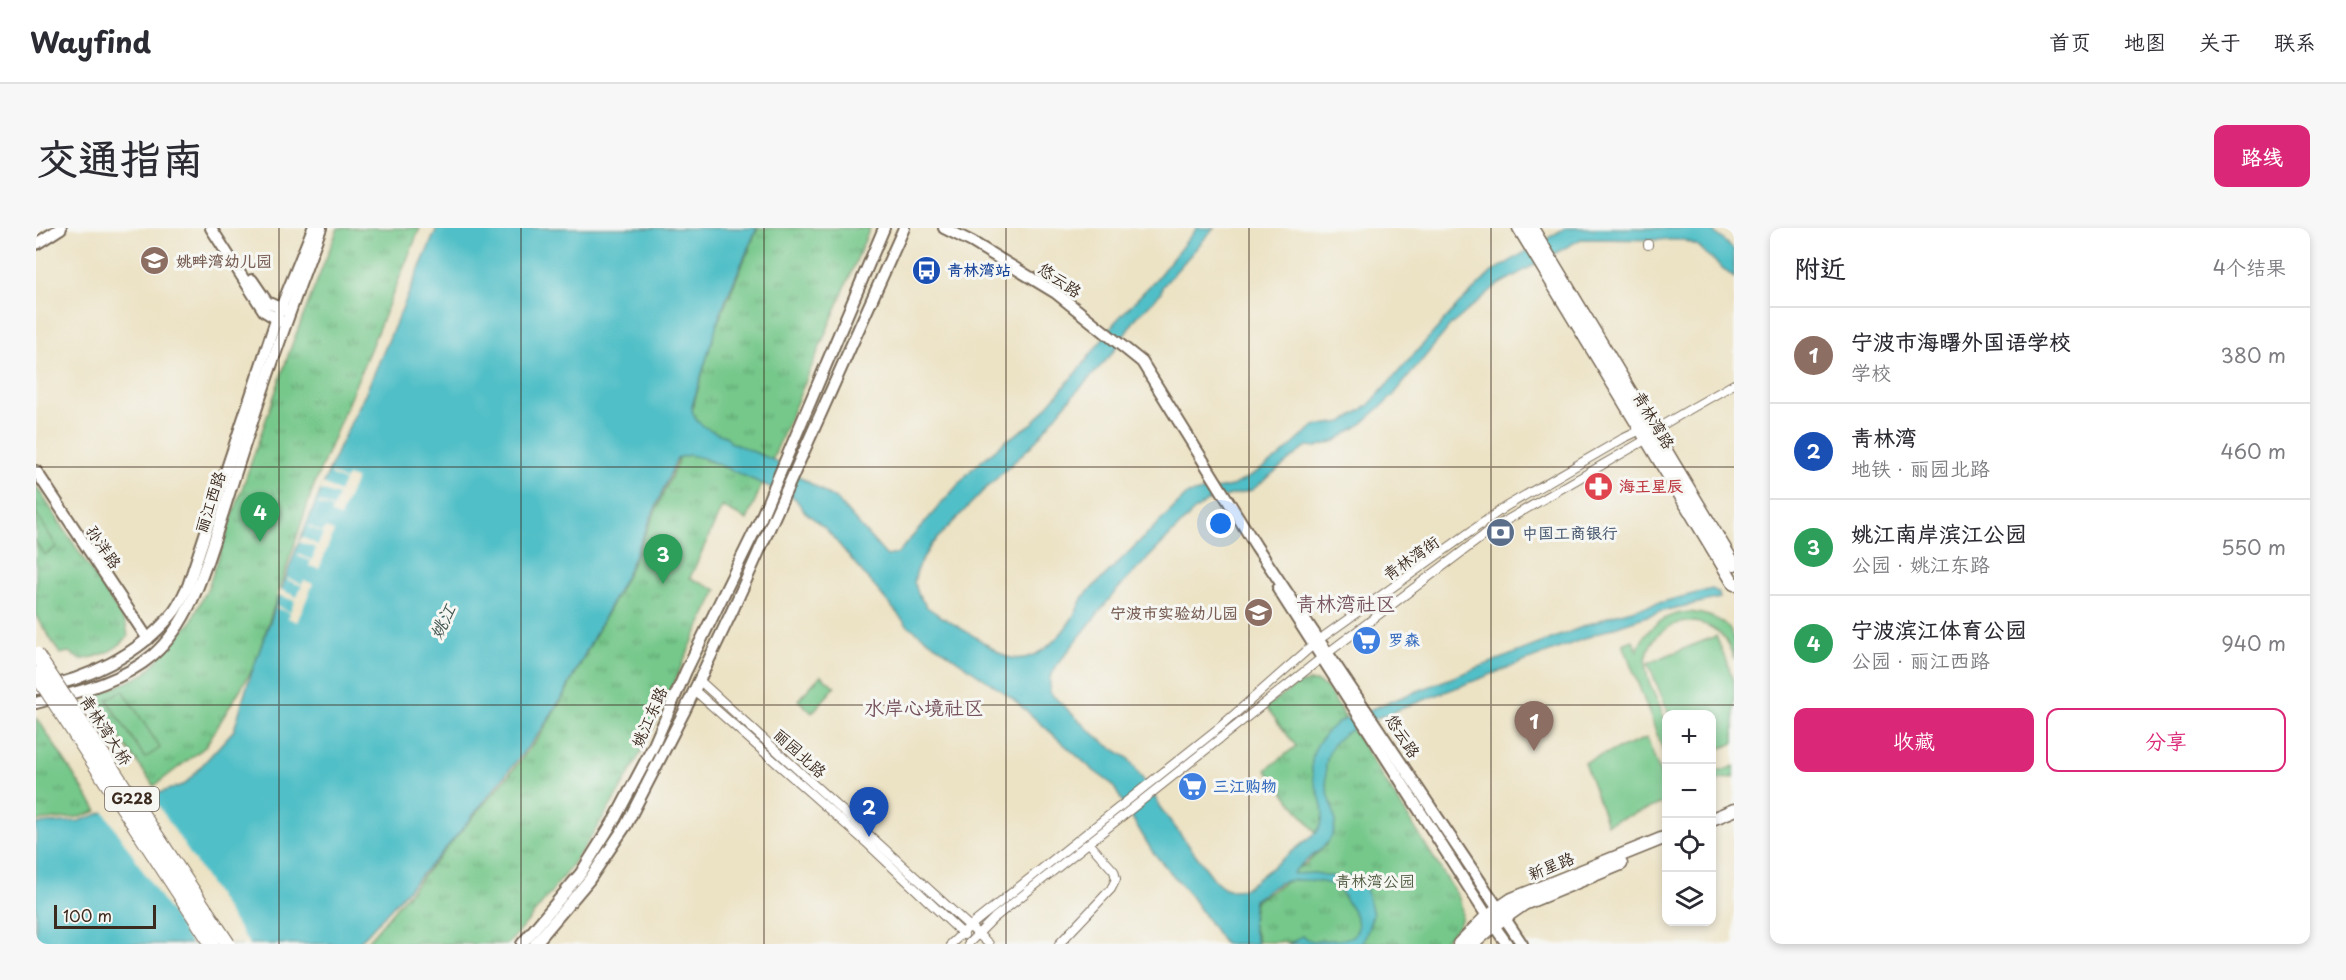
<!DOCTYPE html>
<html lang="zh">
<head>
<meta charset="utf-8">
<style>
  body { margin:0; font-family:"Playpen Sans","LXGW WenKai TC",sans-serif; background:#f7f7f7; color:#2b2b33 }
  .controls { position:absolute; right:18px; bottom:18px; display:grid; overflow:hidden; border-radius:12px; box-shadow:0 3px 9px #0003 }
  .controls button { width:54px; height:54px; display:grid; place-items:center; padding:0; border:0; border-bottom:2px solid #e1e1e2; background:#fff; color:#2b2b33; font:30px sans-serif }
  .scale { position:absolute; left:18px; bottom:15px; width:102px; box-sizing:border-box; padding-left:6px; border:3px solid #3b2a1e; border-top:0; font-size:16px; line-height:21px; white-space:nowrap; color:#3b2a1e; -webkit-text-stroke:4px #f6f6f2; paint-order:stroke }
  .you { position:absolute; left:1185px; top:296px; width:21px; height:21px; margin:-15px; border:4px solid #fff; border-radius:50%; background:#1a73e8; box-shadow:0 0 0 9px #1a73e833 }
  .badge { display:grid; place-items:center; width:39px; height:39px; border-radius:50%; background:#db2777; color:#fff; font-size:20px; font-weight:700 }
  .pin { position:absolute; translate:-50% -50px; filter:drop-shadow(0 2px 3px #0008) }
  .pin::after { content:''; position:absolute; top:32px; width:21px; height:18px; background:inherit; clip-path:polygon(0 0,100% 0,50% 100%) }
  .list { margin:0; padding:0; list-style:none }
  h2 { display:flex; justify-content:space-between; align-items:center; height:78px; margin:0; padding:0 24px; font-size:26px }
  h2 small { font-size:20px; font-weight:400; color:#7c7c81 }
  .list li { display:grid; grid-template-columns:39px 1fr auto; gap:18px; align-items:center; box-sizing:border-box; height:96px; padding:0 24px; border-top:2px solid #e1e1e2 }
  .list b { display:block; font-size:22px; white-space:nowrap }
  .list p { margin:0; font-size:20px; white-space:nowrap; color:#7c7c81 }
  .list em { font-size:20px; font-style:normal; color:#7c7c81 }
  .actions { display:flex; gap:12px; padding:18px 24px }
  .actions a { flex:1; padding:14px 0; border:2px solid #db2777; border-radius:12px; text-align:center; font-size:21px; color:#db2777 }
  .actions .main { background:#db2777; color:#fff }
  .icon { flex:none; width:33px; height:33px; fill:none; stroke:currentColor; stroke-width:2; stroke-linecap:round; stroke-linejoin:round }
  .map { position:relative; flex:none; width:1698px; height:716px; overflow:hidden; border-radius:12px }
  header { display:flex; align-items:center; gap:36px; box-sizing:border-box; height:84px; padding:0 30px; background:#fff; border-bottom:2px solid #e1e1e2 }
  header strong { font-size:28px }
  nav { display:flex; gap:33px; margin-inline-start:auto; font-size:21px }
  .intro { display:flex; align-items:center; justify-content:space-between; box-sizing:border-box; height:144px; padding:0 36px }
  h1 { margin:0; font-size:42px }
  .button { padding:15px 27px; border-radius:12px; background:#db2777; color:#fff; font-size:21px; font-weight:700 }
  main { display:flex; gap:36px; padding:0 36px }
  aside { flex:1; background:#fff; border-radius:12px; box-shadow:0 3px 9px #0003 }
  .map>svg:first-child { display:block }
</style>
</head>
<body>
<header>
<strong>Wayfind</strong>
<nav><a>首页</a><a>地图</a><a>关于</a><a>联系</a></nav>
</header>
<div class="intro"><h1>交通指南</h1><a class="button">路线</a></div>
<main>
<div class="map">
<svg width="1698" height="716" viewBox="0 0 1698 716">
  <defs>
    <pattern id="grass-tufts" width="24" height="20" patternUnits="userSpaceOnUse" patternTransform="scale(1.5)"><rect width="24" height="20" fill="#74c78a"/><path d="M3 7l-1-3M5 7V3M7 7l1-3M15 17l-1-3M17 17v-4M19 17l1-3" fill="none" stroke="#60a270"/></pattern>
  </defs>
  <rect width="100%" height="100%" fill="#f6f6f2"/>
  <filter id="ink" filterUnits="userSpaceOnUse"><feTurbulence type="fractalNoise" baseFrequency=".0167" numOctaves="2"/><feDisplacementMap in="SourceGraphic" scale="12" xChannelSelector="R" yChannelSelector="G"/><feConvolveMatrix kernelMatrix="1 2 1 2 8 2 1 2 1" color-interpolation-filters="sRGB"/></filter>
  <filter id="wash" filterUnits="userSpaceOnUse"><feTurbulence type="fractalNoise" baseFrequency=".008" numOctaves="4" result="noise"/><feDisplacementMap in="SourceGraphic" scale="24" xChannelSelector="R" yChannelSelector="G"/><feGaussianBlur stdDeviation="1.35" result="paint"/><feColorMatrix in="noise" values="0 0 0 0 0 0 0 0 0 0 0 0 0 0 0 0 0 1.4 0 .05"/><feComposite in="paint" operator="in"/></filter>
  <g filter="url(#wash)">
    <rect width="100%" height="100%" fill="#ece2c4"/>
    <g fill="url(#grass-tufts)" stroke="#587854" stroke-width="1.5">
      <path d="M302,0h82l-107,260 -59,179 -49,80 -51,39 -63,-88 54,-24 46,-52 18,-37 82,-238z"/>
      <path d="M722,0h112l-123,292 -25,-13 -32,71 27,12c-27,53 -48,109 -76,162 -36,69 -81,134 -133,192h-143l147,-173 29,-37 24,-40 63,-121 49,-110 38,-134z"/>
      <path d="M0,258l90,138 2,12c-13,16 -28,20 -48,24l-11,-8 -9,2 -24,-38z"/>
      <path d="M1271,454h10l9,5 133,211c8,25 -1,29 -19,46l-182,-2 -6,-20 3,-21c13,-9 34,-17 40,-32l11,-5 20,-19 -60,-75 30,-24 -30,-39 33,-23z"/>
      <path d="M0,490h1l60,93 -17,6 -44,4z"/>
    </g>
    <g fill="#74c78a" stroke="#587854" stroke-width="1.5">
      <path d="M0,285l21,34 -13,8 -8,-13z"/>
      <path d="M1654,384c16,2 40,8 44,27 0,6 0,14 0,20 -3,-9 -7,-18 -13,-24 -24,-24 -66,-13 -74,20 -6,27 15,46 19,71 2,10 1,22 0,32l-43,-114 10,-4 4,11c9,-24 28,-38 53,-39z"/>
      <path d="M1680,408l18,45v62l-22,9v-37l-43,-1 -21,-51z"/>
      <path d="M785,447l14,12 -23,26 -14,-13z"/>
      <path d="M87,462l37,58 -15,10 -38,-58z"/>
      <path d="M1611,510l19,52v12l-59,22 -23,-62z"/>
      <path d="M1698,538v11l-22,4v-10h9z"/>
    </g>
    <path fill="#51bfc7" stroke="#467472" stroke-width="1.5" d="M401,0h320l-36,83 -29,95c0,20 19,24 35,31l3,5 43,18 64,40 47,53 3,3 10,-2 74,-84 33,-28 29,-19 52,-61 30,-40 41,-43 41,-51h17l-52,59 -1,6 -25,25 -26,38 -42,45 -37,45 -47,44 -53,55 -13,21 -4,16 5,14 8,11c18,13 38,23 56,35 7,4 16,12 24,15 33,10 66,-32 75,-59l106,-104 44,-8 14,-7 33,-22 35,-31 29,-4 26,-17 89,-100 34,-33 73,-44h150v5l19,17v28l-38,-33 -12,-5 -103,-1 -85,47 -46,40 -58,71 -32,28 -25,16 -19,6 -9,-1 -55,44 -45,11 -15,12 -77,79 -58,73 -7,12v16l38,36 19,16 21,13 26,37 5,11 55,73c10,11 19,14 33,8l70,-55c24,-35 -38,-63 21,-110l275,-107 99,-26 6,3 2,6 -61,14 -39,13 -243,93c-12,6 -28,11 -38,20 -17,15 -15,42 -9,61 4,12 8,25 2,37 -6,14 -37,29 -39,38l22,-1 20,4 17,-1 3,5 11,7 7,26 -10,30h-74l13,-8c10,8 18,4 30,4 32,0 31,-17 15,-38 -4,-5 -5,-12 -10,-15 -10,-7 -45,-9 -55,-5 -10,4 -19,13 -28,18 -3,22 -3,22 3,44h-33l-33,-48 -39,-45 -40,-67 -18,-13 -81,-72 -106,-74 -81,-96 -22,-18 -9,-13 -92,-40 -14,-3 -12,3 -50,115 -63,121 -24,38 -87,108 -95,104h-322v-120l43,-3 106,-37 49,-54 14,-47 47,-131 44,-105 27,-55z"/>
    <g fill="#ece2c4">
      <path d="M295,245l14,7 2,-4 9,3 -16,38 -9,-3 1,-5 -14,-5 1,-2 14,6 5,-12 -18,-6 3,-6 16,8 5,-11 -14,-6z"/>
      <path d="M273,298l14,6 2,-4 9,3 -15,38 -10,-3 2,-5 -14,-5 1,-2 14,6 4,-12 -17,-6 3,-5 16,8 5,-12 -15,-6z"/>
      <path d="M252,350l14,6 2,-4 9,4 -16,38 -9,-4 2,-5 -14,-5 1,-2 13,6 5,-11 -17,-6 2,-6 17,8 5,-11 -15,-6z"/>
      <path d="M114,565l99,151h-58l-88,-134z"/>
    </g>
  </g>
  <g filter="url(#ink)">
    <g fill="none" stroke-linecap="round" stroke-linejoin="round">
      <defs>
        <g id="street">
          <path d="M1612,16v1"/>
          <path d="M663,452l290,264"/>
          <path d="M658,462l175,155 95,90"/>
          <path d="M915,716l19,-18 250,-199 100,-88 185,-132 117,-68 21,-10"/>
          <path d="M932,716l26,-26 335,-266 166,-125 152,-88 5,-8 82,-47"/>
          <path d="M1023,716l52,-55 5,-10 -2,-8 -25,-28"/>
        </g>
        <g id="secondary">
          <path d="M175,0l53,83 18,11"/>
          <path d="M908,0l28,14 84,51 86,69 114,184 266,398"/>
          <path d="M0,16l25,-16"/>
          <path d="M216,52l15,22 19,9"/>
          <path d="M0,243l112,168"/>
          <path d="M1242,361l209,327 20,28"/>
          <path d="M0,461c50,-9 103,-34 136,-75 7,-8 11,-19 16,-28l88,-266 37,-92"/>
          <path d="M0,475c41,-11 84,-20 117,-48 40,-35 54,-94 70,-142 11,-36 23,-72 35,-109 20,-59 41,-118 63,-176"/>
          <path d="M486,716l59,-71 35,-56 38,-72 32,-74 75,-153 123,-290"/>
          <path d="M499,716l54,-64 37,-55 59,-115 49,-103 170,-379"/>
        </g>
        <g id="primary">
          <path d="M1483,0l215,356"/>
          <path d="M1496,0l202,336"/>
          <path d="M1676,591l22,-9"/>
          <path d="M1423,716l28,-28 25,-17 154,-62"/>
          <path d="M1437,716l21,-19 30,-21 97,-40"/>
        </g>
      </defs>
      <use href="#street" stroke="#796a58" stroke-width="10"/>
      <use href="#secondary" stroke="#796a58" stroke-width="14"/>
      <use href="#primary" stroke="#796a58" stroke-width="15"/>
      <use href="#street" stroke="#fff" stroke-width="8"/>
      <use href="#secondary" stroke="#fff" stroke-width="10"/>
      <use href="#primary" stroke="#fff" stroke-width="12"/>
      <defs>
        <g id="highway-bridge">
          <path d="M0,426l192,290"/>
          <path d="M0,446l176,270"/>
        </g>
      </defs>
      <use href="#highway-bridge" stroke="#796a58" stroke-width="16" stroke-linecap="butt"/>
      <use href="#highway-bridge" stroke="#fff" stroke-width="14"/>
    </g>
  </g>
  <path fill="none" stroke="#3b2a1e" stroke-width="1.5" stroke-opacity="0.55" d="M243,0v716M485,0v716M728,0v716M970,0v716M1213,0v716M1455,0v716M0,239h1698M0,477h1698"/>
  <defs>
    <symbol id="school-disc" viewBox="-11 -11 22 22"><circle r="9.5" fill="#8d6e63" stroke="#f6f6f2"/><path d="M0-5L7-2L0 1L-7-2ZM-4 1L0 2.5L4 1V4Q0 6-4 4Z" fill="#fff"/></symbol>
    <symbol id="bus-disc" viewBox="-11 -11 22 22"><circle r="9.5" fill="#1a4fb4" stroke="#f6f6f2"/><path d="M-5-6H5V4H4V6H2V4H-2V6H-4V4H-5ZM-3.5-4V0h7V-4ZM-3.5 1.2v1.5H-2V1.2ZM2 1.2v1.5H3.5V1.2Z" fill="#fff"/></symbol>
    <symbol id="pharmacy-disc" viewBox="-11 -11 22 22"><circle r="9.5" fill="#e0444e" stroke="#f6f6f2"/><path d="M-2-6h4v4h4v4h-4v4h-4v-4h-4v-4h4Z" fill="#fff"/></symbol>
    <symbol id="bank-disc" viewBox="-11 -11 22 22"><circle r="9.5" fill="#5c6f8a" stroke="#f6f6f2"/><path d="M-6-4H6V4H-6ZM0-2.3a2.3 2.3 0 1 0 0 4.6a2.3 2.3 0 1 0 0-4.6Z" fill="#fff"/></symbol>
    <symbol id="supermarket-disc" viewBox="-11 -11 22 22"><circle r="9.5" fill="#3f7fe0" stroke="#f6f6f2"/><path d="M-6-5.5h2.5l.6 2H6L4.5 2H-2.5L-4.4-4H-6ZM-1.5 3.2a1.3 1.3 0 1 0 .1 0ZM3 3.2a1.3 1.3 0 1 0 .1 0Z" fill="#fff"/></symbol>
  </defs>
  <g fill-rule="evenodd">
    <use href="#school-disc" x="102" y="16" width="33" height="33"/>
    <use href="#bus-disc" x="874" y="26" width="33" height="33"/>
    <use href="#pharmacy-disc" x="1546" y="242" width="33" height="33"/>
    <use href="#bank-disc" x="1448" y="288" width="33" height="33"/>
    <use href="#school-disc" x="1206" y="368" width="33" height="33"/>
    <use href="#supermarket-disc" x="1314" y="396" width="33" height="33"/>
    <use href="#supermarket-disc" x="1140" y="542" width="33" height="33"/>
  </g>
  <g text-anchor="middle" stroke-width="6" stroke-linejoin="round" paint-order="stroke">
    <rect fill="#f6f6f2" stroke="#73675e" stroke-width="1.5" x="69" y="559" width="54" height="24" rx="4.5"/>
    <g font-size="15" font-weight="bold" fill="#3b2a1e">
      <text x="96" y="576">G228</text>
    </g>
    <g font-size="16" font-weight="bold" fill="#785e54" stroke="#f6f6f2" text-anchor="start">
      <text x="140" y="39">姚畔湾幼儿园</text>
      <text x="1202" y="391" text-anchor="end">宁波市实验幼儿园</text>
    </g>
    <g font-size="16" font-weight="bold" fill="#164399" stroke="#f6f6f2" text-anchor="start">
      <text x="911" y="48">青林湾站</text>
    </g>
    <g font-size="16" fill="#3b2a1e" stroke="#f6f6f2">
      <text transform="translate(1024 52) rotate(34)" y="6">悠云路</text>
      <text transform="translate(1618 192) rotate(59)" y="6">青林湾路</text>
      <text transform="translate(174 274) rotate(-72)" y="6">丽江西路</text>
      <text transform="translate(68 319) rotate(56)" y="6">孙洋路</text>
      <text transform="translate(1375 330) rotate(-35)" y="6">青林湾街</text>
      <text transform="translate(613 489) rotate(-66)" y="6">姚江东路</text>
      <text transform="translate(70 502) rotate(57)" y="6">青林湾大桥</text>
      <text transform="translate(1367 508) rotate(57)" y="6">悠云路</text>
      <text transform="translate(764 525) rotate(42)" y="6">丽园北路</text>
      <text transform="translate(1515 638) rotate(-22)" y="6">新星路</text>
    </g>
    <g font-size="16" font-weight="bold" fill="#be3a42" stroke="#f6f6f2" text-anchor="start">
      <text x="1583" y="264">海王星辰</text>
    </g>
    <g font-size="16" font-weight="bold" fill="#4e5e75" stroke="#f6f6f2" text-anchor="start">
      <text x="1486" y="311">中国工商银行</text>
    </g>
    <g font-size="16" font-weight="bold" fill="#366cbe" stroke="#f6f6f2" text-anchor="start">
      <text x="1352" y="418">罗森</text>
      <text x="1177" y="564">三江购物</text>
    </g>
    <g font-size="16" fill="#4c593e" stroke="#f6f6f2">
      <text x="1339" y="659">青林湾公园</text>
    </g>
    <g font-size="18" font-style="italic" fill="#425751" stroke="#f6f6f2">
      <text transform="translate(407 394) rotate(-63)" y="6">姚江</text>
    </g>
    <g font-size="20" fill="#75525e" stroke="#f6f6f2">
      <text x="1310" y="383">青林湾社区</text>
      <text x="888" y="487">水岸心境社区</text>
    </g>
  </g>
</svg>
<div class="controls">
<button>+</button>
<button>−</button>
<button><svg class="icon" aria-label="locate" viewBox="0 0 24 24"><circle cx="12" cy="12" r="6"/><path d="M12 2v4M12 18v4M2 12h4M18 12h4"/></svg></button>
<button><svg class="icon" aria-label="layers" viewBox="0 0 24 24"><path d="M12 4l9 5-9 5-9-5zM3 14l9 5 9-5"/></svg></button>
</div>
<div class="scale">100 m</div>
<div class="you"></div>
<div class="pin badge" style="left:1498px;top:523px;background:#8d6e63">1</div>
<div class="pin badge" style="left:833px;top:609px;background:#1a4fb4">2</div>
<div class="pin badge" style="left:627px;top:356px;background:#2e9e5b">3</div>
<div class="pin badge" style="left:224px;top:314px;background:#2e9e5b">4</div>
</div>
<aside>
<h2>附近<small>4个结果</small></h2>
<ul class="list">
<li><span class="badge" style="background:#8d6e63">1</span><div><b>宁波市海曙外国语学校</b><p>学校</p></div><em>380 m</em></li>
<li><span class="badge" style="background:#1a4fb4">2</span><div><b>青林湾</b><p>地铁 · 丽园北路</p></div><em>460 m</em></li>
<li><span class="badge" style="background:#2e9e5b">3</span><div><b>姚江南岸滨江公园</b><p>公园 · 姚江东路</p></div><em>550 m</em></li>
<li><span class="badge" style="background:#2e9e5b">4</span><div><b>宁波滨江体育公园</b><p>公园 · 丽江西路</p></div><em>940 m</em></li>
</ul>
<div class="actions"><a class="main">收藏</a><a>分享</a></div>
</aside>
</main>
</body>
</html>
